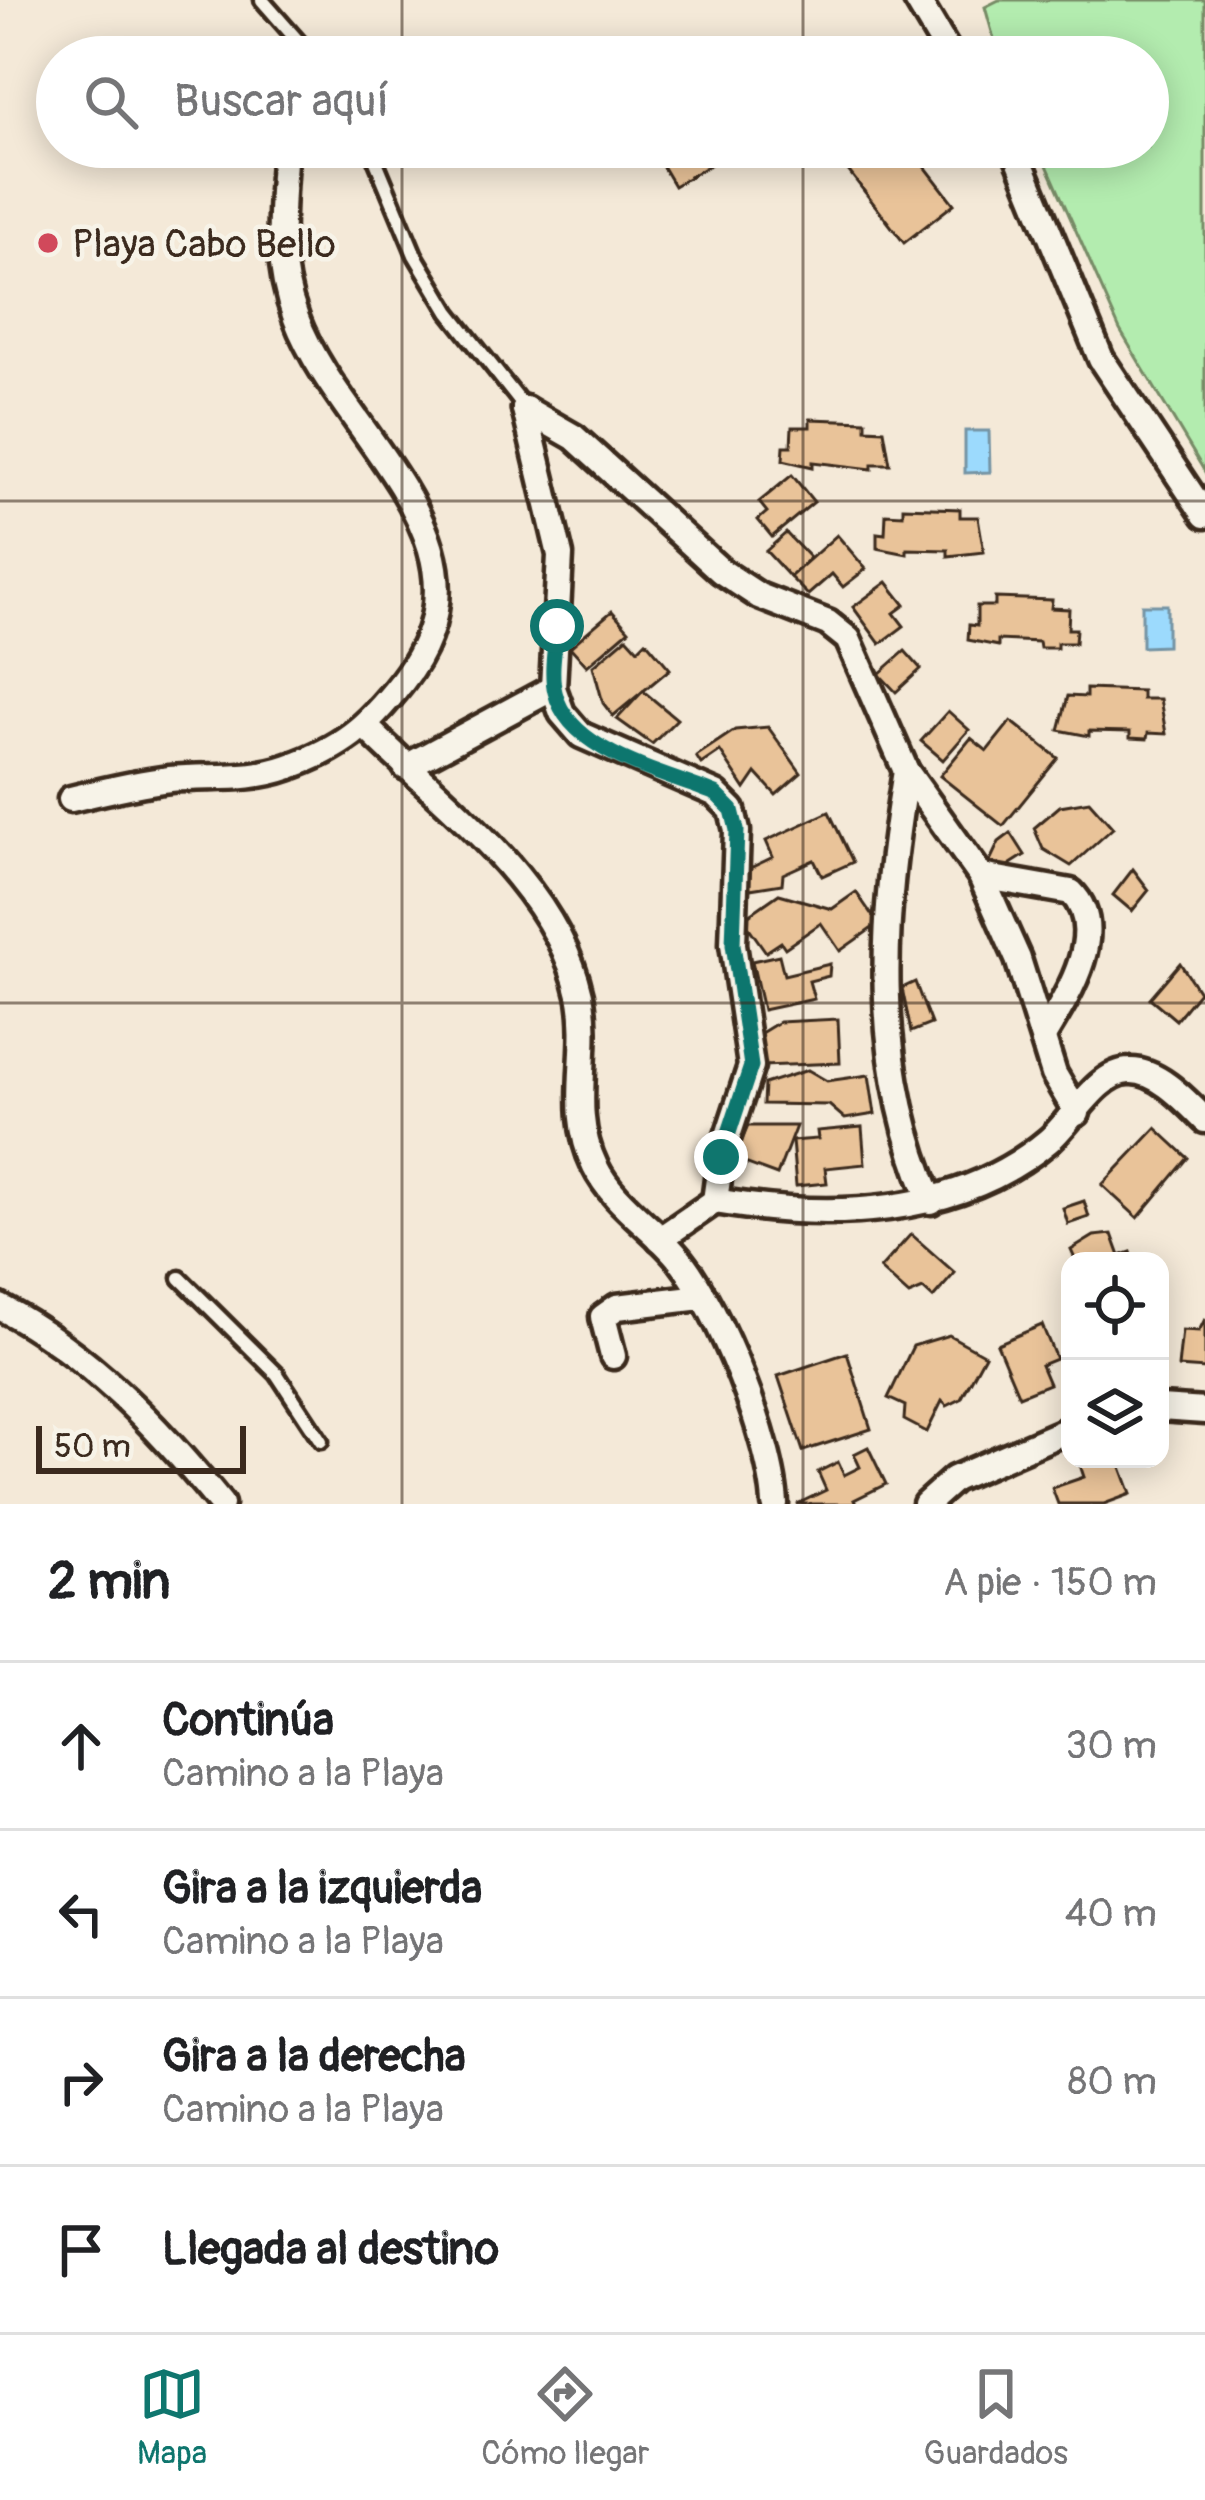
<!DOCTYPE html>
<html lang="es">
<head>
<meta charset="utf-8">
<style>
  body { margin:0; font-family:Pangolin,sans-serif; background:#f2f2f2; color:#202124 }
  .controls { position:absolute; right:36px; bottom:36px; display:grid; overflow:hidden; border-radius:24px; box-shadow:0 6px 30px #0003 }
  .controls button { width:108px; height:108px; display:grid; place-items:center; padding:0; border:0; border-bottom:3px solid #e0e0e0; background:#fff; color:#202124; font:60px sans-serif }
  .scale { position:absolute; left:36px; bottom:30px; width:210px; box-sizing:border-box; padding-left:12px; border:6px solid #3b2a1e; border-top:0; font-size:33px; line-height:42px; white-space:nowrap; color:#3b2a1e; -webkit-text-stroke:9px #f7f3e8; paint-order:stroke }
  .stop { position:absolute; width:36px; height:36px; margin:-27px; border:9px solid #0f766e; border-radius:50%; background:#fff }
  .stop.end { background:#0f766e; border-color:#fff; box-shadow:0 3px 12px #0008 }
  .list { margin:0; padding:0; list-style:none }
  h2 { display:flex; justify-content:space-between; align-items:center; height:156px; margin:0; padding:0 48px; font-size:51px }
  h2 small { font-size:39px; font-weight:400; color:#757577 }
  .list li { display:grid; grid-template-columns:78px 1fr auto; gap:36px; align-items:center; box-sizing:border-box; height:168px; padding:0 48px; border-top:3px solid #e0e0e0 }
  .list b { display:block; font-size:45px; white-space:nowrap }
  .list p { margin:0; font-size:39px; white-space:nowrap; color:#757577 }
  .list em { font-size:39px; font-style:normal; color:#757577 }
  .icon { flex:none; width:66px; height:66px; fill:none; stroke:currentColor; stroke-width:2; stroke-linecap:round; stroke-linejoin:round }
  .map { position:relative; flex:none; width:1205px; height:1504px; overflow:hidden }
  .search { position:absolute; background:#fff; box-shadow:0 6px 30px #0003; left:36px; right:36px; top:36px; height:132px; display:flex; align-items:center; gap:30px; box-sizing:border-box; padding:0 42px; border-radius:66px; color:#757577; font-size:45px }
  .sheet { height:828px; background:#fff }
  nav { display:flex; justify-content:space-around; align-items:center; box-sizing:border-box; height:168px; border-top:3px solid #e0e0e0; background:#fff; font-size:33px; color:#757577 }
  nav a { display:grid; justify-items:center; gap:6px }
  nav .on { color:#0f766e }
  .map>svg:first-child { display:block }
</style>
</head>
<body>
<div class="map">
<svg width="1205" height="1504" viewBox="0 0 1205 1504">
  <rect width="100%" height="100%" fill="#f4e9d8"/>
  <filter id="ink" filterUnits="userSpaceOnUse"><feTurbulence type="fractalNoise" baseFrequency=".00833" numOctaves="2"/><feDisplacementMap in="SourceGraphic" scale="24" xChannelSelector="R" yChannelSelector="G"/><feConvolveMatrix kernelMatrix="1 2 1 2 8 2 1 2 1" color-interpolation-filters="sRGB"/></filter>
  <g filter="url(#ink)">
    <path fill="#b3ecaf" stroke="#778b66" stroke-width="3" d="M999,0h206v472l-85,-142 -81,-183h109v-90h-149l-14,-50z"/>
    <g fill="#9cdafd" stroke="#7594a4" stroke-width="3">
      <path d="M965,431h24l1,41 -25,1z"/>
      <path d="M1142,605h25v41l-25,1z"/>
    </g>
    <g fill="#e9c399" stroke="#3b2a1e" stroke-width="3">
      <path d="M651,147h89l-66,39z"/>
      <path d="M830,147h80l44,57 -50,39z"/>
      <path d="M810,419l56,2v8l18,1 6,34h-18v5l-59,-7v5l-30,-7 1,-14h7l1,-19h18z"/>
      <path d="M792,475l22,27 -42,35 -14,-17 9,-8 -8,-10z"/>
      <path d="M903,507l57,2v8h18l6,35 -36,4v-6l-41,-1v5l-30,-6v-15l8,1 1,-20 17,1z"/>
      <path d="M786,533l24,25 -20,19 -24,-26z"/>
      <path d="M837,535l29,34 -23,18 -11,-13 -24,21 -18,-18z"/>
      <path d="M887,582l18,23 -11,8 10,13 -24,18 -27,-37z"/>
      <path d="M995,598l57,2 -1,8 18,1 -1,20h8l-1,14h-18v5h-17l-1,-6 -41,-2v6l-30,-6 1,-15 8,1v-20h18z"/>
      <path d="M612,611l17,19 -42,36 -17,-19z"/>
      <path d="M627,637l11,12 8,-8 24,28 -57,47 -10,-13 -10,-37z"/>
      <path d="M905,651l16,18 -25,23 -17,-18z"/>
      <path d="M1086,689l56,2v8h18l6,35 -18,-1 -1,6 -17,-1v-6l-41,-1v5l-30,-6 9,-34 18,1z"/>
      <path d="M643,691l34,28 -25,25 -35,-25z"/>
      <path d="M948,711l21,19 -26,30 -22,-19z"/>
      <path d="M1011,721l47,37 -55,68 -63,-50 31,-38 16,13z"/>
      <path d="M768,727l33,46 -25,22 -20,-22 -11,16 -25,-38 -19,13 -5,-8 39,-26z"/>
      <path d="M1089,801l24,27 -42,38 -28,-17 -9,-21 26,-22z"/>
      <path d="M829,812l24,50 -31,14 -8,-16 -31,14 -1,10 -32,5 -8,-17 31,-15 -7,-16z"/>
      <path d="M1011,833l14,22 -25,16 -12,-6 11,-23z"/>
      <path d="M1133,869l16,21 -17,21 -19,-16z"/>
      <path d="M856,892l22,32 -38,27 -19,-28 -36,25 -4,-6 -15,10 -23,-33 36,-25 53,15z"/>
      <path d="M779,955l5,20 46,-11 -1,12 -20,5 5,18 -51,11 -11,-49z"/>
      <path d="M1180,963l19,29 -23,28 -26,-22z"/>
      <path d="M915,982l16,42 -20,8 -9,-44z"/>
      <path d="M838,1019l2,44 -78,3 -1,-33 18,-11z"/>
      <path d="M808,1070l19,11 42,-6 6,39 -30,5 -16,-14 -66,-1 1,-20z"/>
      <path d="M748,1126h48l-19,49 -43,-16z"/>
      <path d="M862,1127l3,37 -40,4 2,15 -31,3 -4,-45 26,-2 -1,-8z"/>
      <path d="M1156,1128l32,30 -50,60 -36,-33z"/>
      <path d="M1084,1201l5,16 -21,7 -5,-16z"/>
      <path d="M911,1234l44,39 -22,25 -10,-9 -14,6 -29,-26z"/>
      <path d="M1112,1234l8,22 11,-4 3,9h-58l-5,-11 23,-14z"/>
      <path d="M1205,1319v50l-27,-2 4,-37 17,1z"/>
      <path d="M1042,1325l14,34 -15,6 8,19 -30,12 -22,-52z"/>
      <path d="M949,1335l36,20 -24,44 -14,7 -5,-5 -15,31 -23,-12 1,-14 -17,-8 25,-52z"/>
      <path d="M847,1353l24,76 -68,22 -25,-75z"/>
      <path d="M868,1447l18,37 -32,16 2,4h-59l29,-14 -8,-18 20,-10 6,13 16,-8 -6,-13z"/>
      <path d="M1078,1459h40l13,35 -27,10h-46l-6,-16 32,-11z"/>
    </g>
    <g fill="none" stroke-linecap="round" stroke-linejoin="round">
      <defs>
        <g id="service">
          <path d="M262,0l50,57"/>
          <path d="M370,147l45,108 34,57 76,96"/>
          <path d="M180,1278l97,96 44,67"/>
        </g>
        <g id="minor">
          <path d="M917,0l34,57"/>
          <path d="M1014,147l87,212 104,156"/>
          <path d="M525,409l49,28 147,134 38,25 69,27 20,16 58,132 75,105 37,83 36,115 23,39"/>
          <path d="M525,409l35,146 -7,133 9,25 19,22 135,59 16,16 5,21 -4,113 18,122 -30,91 -6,44"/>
          <path d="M367,728c77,77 188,155 213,267 12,58 -13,114 15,171 19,39 59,61 85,94 40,50 92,181 95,244"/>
          <path d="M406,767l147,-79"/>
          <path d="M906,771c-24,147 -36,289 25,430"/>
          <path d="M71,799c33,-8 65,-16 99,-20 40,-4 79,2 118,-12 54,-19 79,-40 114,-85 107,-138 -62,-245 -106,-364 -22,-58 -15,-111 -11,-171"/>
          <path d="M981,876l90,16c38,38 -3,103 -26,141"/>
          <path d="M660,1239l55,-38c112,19 241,17 333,-60 24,-20 50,-70 82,-70 28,-1 56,30 75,49"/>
          <path d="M0,1307c88,46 159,121 221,197"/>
          <path d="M613,1356l-10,-39 14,-10 84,-10"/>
          <path d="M1160,1408l45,3"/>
          <path d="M926,1504l28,-25 116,-50"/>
        </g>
      </defs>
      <use href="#service" stroke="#3b2a1e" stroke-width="21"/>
      <use href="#minor" stroke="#3b2a1e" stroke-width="33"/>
      <use href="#service" stroke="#f7f3e8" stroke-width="12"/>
      <use href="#minor" stroke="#f7f3e8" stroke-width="24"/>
    </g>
  </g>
  <g fill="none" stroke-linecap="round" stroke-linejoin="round" filter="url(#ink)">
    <path stroke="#0f766e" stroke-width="15" d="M557,626c-2,21 -7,46 -2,66 14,61 110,81 161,102l16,16 5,20 -4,114 18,122 -30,91"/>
  </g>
  <path fill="none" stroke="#3b2a1e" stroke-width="3" stroke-opacity="0.55" d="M402,0v57M803,0v57M402,147v1357M803,147v1357M0,501h1205M0,1003h1205"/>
  <circle fill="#d1495b" stroke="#f7f3e8" stroke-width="4.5" cx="48" cy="243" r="12"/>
  <g text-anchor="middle" stroke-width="9" stroke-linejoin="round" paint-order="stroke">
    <g font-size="39" fill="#3b2a1e" stroke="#f7f3e8" text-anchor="start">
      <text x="72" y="257">Playa Cabo Bello</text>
    </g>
  </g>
</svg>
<div class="controls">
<button><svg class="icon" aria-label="locate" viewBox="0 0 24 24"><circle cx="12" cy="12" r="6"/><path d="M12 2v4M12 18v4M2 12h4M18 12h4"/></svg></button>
<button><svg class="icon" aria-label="layers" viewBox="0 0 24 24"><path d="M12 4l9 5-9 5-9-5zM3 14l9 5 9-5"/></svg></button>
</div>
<div class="scale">50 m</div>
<div class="stop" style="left:557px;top:626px"></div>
<div class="stop end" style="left:721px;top:1157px"></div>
<div class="search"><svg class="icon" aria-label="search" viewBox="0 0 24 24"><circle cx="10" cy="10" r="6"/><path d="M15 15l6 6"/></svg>Buscar aquí</div>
</div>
<section class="sheet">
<h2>2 min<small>A pie · 150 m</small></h2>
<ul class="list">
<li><svg class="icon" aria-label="ahead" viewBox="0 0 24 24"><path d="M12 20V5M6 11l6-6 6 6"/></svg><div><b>Continúa</b><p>Camino a la Playa</p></div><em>30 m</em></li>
<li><svg class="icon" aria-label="left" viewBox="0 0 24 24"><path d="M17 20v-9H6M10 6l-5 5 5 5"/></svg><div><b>Gira a la izquierda</b><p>Camino a la Playa</p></div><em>40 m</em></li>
<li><svg class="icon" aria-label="right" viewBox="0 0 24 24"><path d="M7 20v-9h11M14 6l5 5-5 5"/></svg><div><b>Gira a la derecha</b><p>Camino a la Playa</p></div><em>80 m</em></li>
<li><svg class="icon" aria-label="arrive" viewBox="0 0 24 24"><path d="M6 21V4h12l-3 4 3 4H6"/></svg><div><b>Llegada al destino</b></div></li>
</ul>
</section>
<nav>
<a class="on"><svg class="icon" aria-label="map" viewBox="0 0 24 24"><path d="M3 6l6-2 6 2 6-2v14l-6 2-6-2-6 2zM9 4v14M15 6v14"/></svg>Mapa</a>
<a><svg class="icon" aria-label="directions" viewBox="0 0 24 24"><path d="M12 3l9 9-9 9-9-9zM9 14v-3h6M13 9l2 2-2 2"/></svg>Cómo llegar</a>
<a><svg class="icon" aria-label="saved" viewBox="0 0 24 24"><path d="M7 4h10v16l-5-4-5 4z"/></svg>Guardados</a>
</nav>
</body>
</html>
